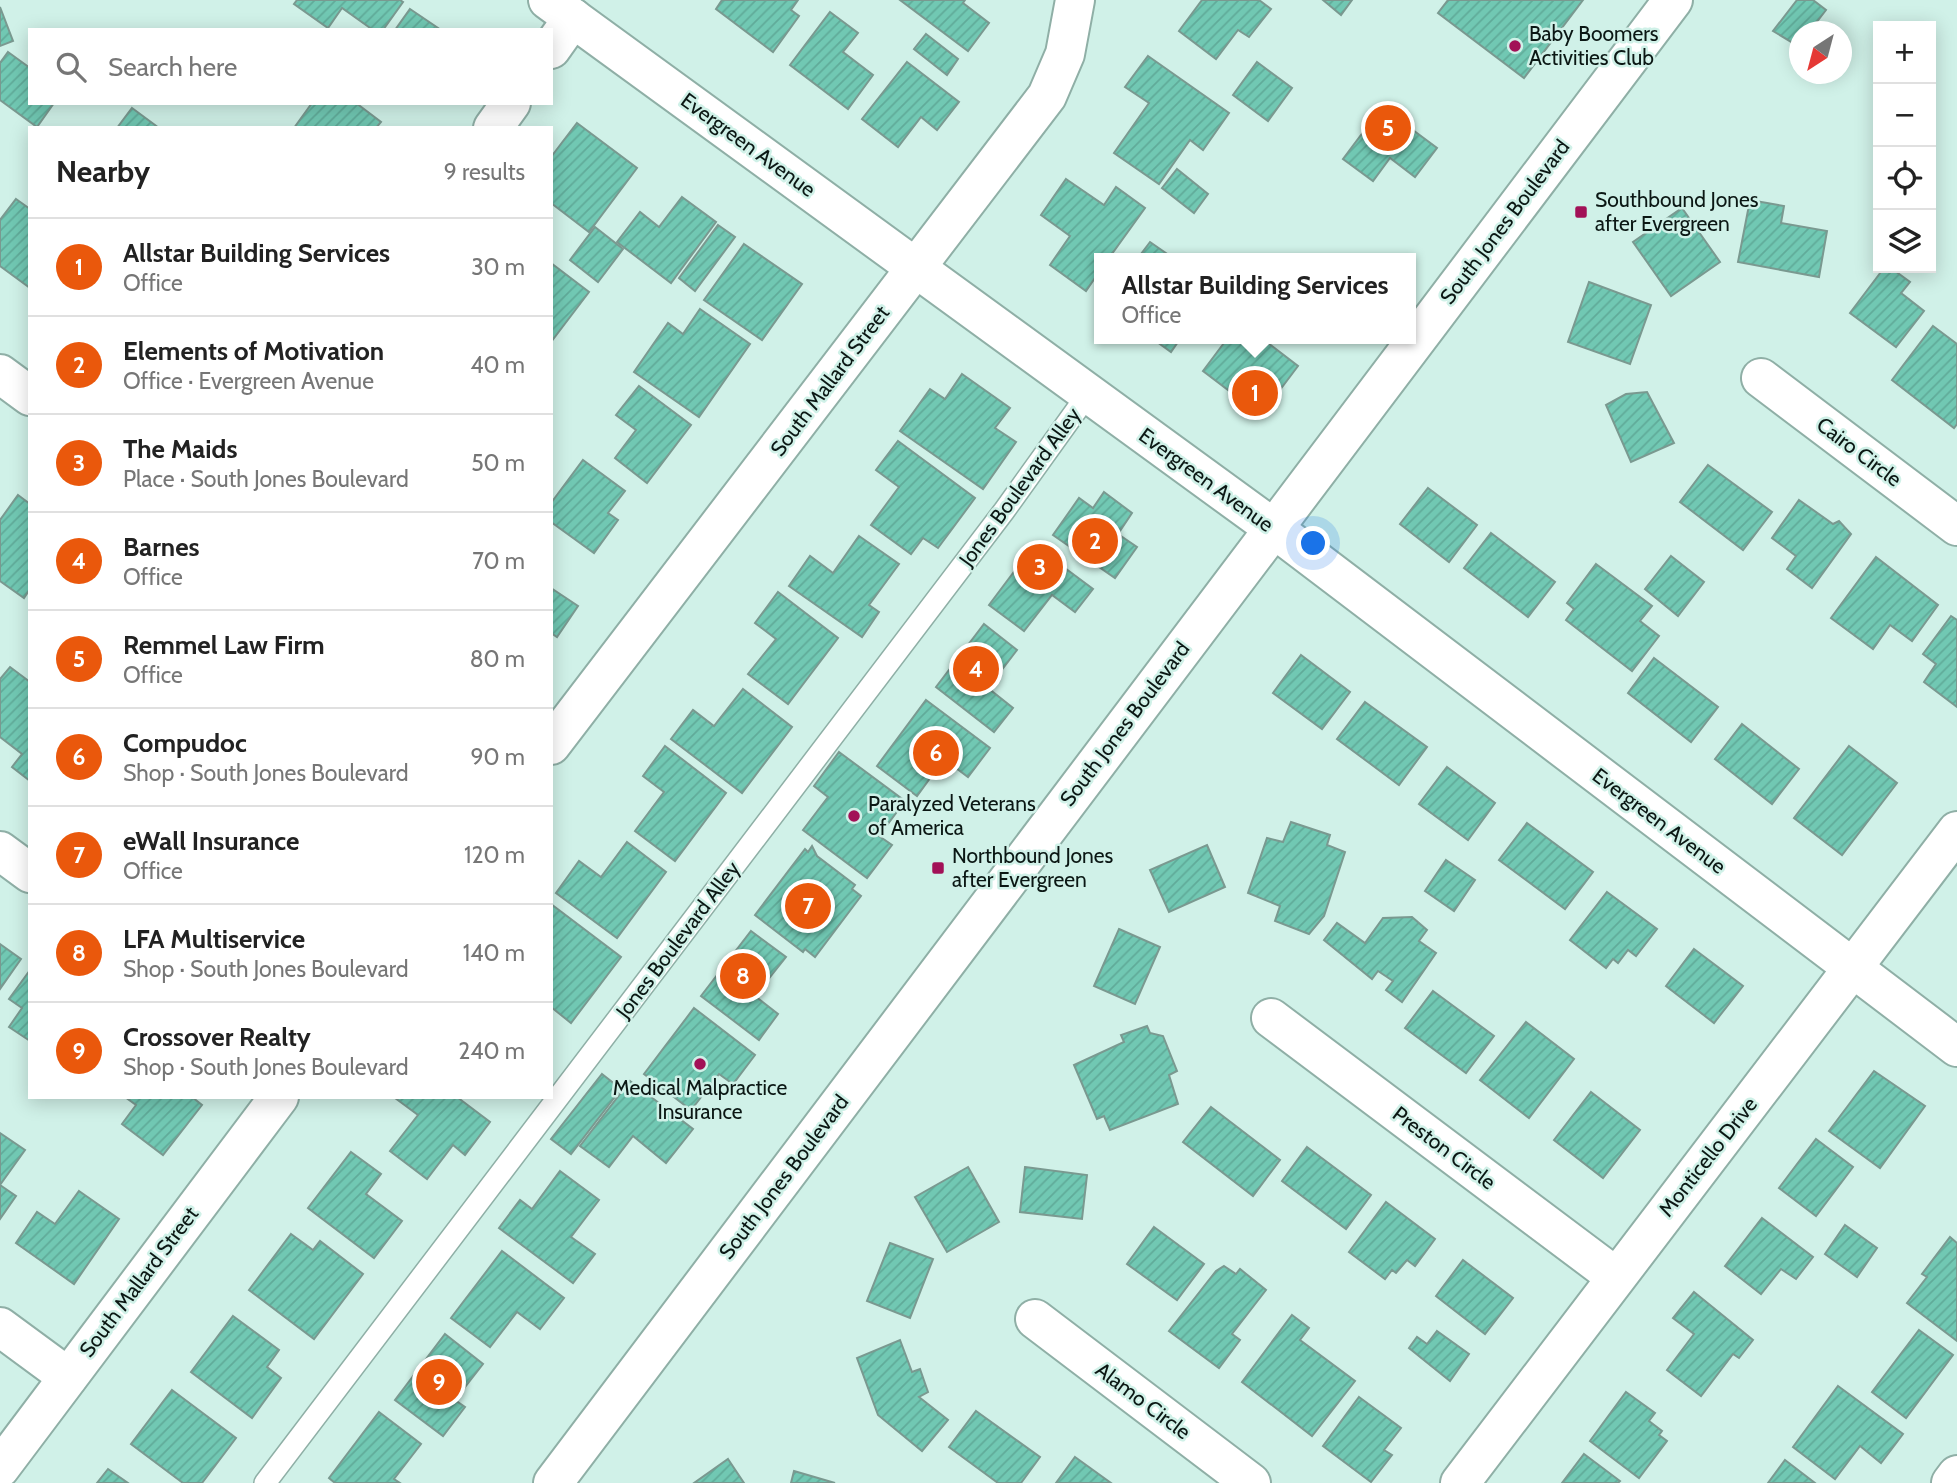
<!DOCTYPE html>
<html lang="en">
<head>
<meta charset="utf-8">
<style>
  body { margin:0; font-family:Cabin,sans-serif; background:#f2f2f2; color:#222 }
  .controls { position:absolute; right:21px; top:21px; display:grid; overflow:hidden; border-radius:0px; box-shadow:0 4px 18px #0003 }
  .controls button { width:63px; height:63px; display:grid; place-items:center; padding:0; border:0; border-bottom:2px solid #e0e0e0; background:#fff; color:#222; font:35px sans-serif }
  .compass { position:absolute; left:1789px; top:21px; width:63px; height:63px; border-radius:50%; background:#fff; box-shadow:0 4px 18px #0003; rotate:216deg }
  .you { position:absolute; left:1314px; top:544px; width:24px; height:24px; margin:-18px; border:5px solid #fff; border-radius:50%; background:#1a73e8; box-shadow:0 0 0 10px #1a73e833 }
  .badge { display:grid; place-items:center; width:46px; height:46px; border-radius:50%; background:#ea580c; color:#fff; font-size:23px; font-weight:700 }
  .pin { position:absolute; translate:-50% -50%; border:4px solid #fff; box-shadow:0 2px 7px #0006 }
  .popup { position:absolute; left:1094px; top:253px; width:322px; height:91px; box-sizing:border-box; display:grid; place-content:center; border-radius:0px; background:#fff; filter:drop-shadow(0 2px 5px #0005); font-size:23px; white-space:nowrap; color:#767676 }
  .popup b { font-size:26px; color:#222 }
  .popup::after { content:''; position:absolute; left:50%; top:100%; margin-left:-14px; border:14px solid transparent; border-top-color:#fff }
  .list { margin:0; padding:0; list-style:none }
  h2 { display:flex; justify-content:space-between; align-items:center; height:91px; margin:0; padding:0 28px; font-size:30px }
  h2 small { font-size:23px; font-weight:400; color:#767676 }
  .list li { display:grid; grid-template-columns:46px 1fr auto; gap:21px; align-items:center; box-sizing:border-box; height:98px; padding:0 28px; border-top:2px solid #e0e0e0 }
  .list b { display:block; font-size:26px; white-space:nowrap }
  .list p { margin:0; font-size:23px; white-space:nowrap; color:#767676 }
  .list em { font-size:23px; font-style:normal; color:#767676 }
  .icon { flex:none; width:38px; height:38px; fill:none; stroke:currentColor; stroke-width:2; stroke-linecap:round; stroke-linejoin:round }
  .map { position:relative; flex:none; width:1957px; height:1483px; overflow:hidden }
  .search { position:absolute; background:#fff; box-shadow:0 4px 18px #0003; left:28px; top:28px; width:525px; height:77px; display:flex; align-items:center; gap:18px; box-sizing:border-box; padding:0 24px; border-radius:0px; color:#767676; font-size:26px }
  .panel { position:absolute; background:#fff; box-shadow:0 4px 18px #0003; left:28px; top:126px; width:525px; height:973px; border-radius:0px }
  .map>svg:first-child { display:block }
</style>
</head>
<body>
<div class="map">
<svg width="1957" height="1483" viewBox="0 0 1957 1483">
  <defs>
    <pattern id="building-hatch" width="6" height="6" patternUnits="userSpaceOnUse" patternTransform="scale(1.75)"><rect width="6" height="6" fill="#71c8b3"/><path d="M-1 1l2-2M0 6l6-6M5 7l2-2" fill="none" stroke="#60ab99"/></pattern>
  </defs>
  <rect width="100%" height="100%" fill="#d0f1e8"/>
  <g fill="url(#building-hatch)" stroke="#7a9990" stroke-width="2">
    <path d="M297,0h103l3,2 -20,28h-10l-31,-22 -14,20 -34,-24z"/>
    <path d="M722,0h76l-7,10 8,6 -26,36 -57,-43z"/>
    <path d="M900,0h65l-2,3 26,20 -21,28z"/>
    <path d="M1202,0h57l12,9 -22,28 -11,-7 -22,29 -37,-28z"/>
    <path d="M1323,0h29l-11,15z"/>
    <path d="M1448,0h135l-59,78 -86,-65z"/>
    <path d="M1797,0h16l13,10 -17,22h-9l-2,14 -25,-15z"/>
    <path d="M0,7l13,34 -13,5z"/>
    <path d="M410,9l31,21h-46z"/>
    <path d="M830,12l28,21 -15,19 30,23 -25,34 -58,-44z"/>
    <path d="M926,34l32,25 -11,16 -33,-26z"/>
    <path d="M8,52l22,16v35h24l-17,24 -37,-27v-37z"/>
    <path d="M1148,56l81,57 -26,37 -13,-10 -31,44 -45,-31 35,-50 -24,-16z"/>
    <path d="M907,62l52,40 -22,28 -16,-13 -23,30 -36,-28z"/>
    <path d="M1257,62l35,26 -24,33 -35,-26z"/>
    <path d="M312,103h44l25,19 -5,6h-82z"/>
    <path d="M1382,107l55,41 -22,29 -25,-19 -17,23 -30,-22z"/>
    <path d="M132,108l27,20h-42z"/>
    <path d="M577,123l60,45 -48,64 -38,-29v-46z"/>
    <path d="M1177,169l31,25 -14,19 -32,-25z"/>
    <path d="M1066,179l38,26 12,-18 29,21 -36,50h-10v14l-13,19 -36,-26 20,-29 -29,-21z"/>
    <path d="M682,197l34,25 -45,61 -54,-41 23,-30 19,15z"/>
    <path d="M16,199l14,10v79l-30,-22v-46z"/>
    <path d="M1750,200l34,6 -3,17 46,8 -8,46 -81,-15z"/>
    <path d="M1682,208l38,54 -49,34 -38,-54z"/>
    <path d="M718,225l17,12 -40,54 -16,-13z"/>
    <path d="M595,227l28,22 -25,33 -28,-22z"/>
    <path d="M1150,242l23,16h-35z"/>
    <path d="M744,244l58,40 -40,56 -58,-40z"/>
    <path d="M551,263l38,29 -38,50z"/>
    <path d="M1884,268h7l19,14 -9,11 23,18 -28,36 -46,-34z"/>
    <path d="M1589,282l62,23 -21,59 -62,-22z"/>
    <path d="M700,309l50,35 -51,73 -65,-45 34,-49 15,11z"/>
    <path d="M1933,326l24,18v80l-3,4 -62,-48z"/>
    <path d="M1153,339h27l-9,13z"/>
    <path d="M1227,339h9l10,7 5,-7h12l35,27 -37,49 -58,-44z"/>
    <path d="M962,374l48,34 -15,20 21,14 -33,47 -83,-58 30,-42 15,10z"/>
    <path d="M639,386l52,39 -44,58 -32,-25 21,-28 -20,-15z"/>
    <path d="M1647,392l27,51 -43,19 -25,-57 20,-11z"/>
    <path d="M898,441l77,57 -37,50 -15,-10 -12,16 -40,-29 28,-38 -23,-17z"/>
    <path d="M583,460l42,31 -17,22 10,7 -24,33 -43,-31v-19z"/>
    <path d="M1708,465l64,47 -29,38 -63,-48z"/>
    <path d="M1428,488l49,37 -28,37 -49,-38z"/>
    <path d="M1104,492l28,21 -14,21 19,13 -22,31 -62,-43 26,-37 14,10z"/>
    <path d="M18,495l12,9v85l-6,9 -24,-17v-61z"/>
    <path d="M1799,500l34,24 6,-3 12,13 -39,54 -25,-19 9,-13 -24,-18z"/>
    <path d="M1491,533l64,49 -27,35 -64,-49z"/>
    <path d="M859,536l40,28 -30,41 10,7 -17,25 -73,-51 21,-30 23,17z"/>
    <path d="M1034,545l59,44 -18,23 -23,-17 -28,36 -35,-26z"/>
    <path d="M1671,556l33,26 -26,34 -33,-27z"/>
    <path d="M1876,557l62,48 -26,36 -22,-16 -17,24 -42,-31z"/>
    <path d="M1596,564l56,42 -12,15 19,15 -27,35 -66,-51 8,-11 -7,-6z"/>
    <path d="M551,588l27,18 -21,31 -6,-4z"/>
    <path d="M778,592l60,46 -50,66 -40,-30 28,-35 -21,-16z"/>
    <path d="M1951,616l6,4v87l-33,-25 12,-18 -13,-10z"/>
    <path d="M984,624l33,26 -29,38 25,20 -19,24 -58,-45z"/>
    <path d="M1301,655l49,37 -28,37 -49,-36z"/>
    <path d="M1654,658l64,49 -27,35 -63,-49z"/>
    <path d="M10,667l20,15v99l-18,-14 10,-13 -22,-17v-58z"/>
    <path d="M743,689l49,38 -50,66 -71,-54 22,-29 21,16z"/>
    <path d="M926,700l64,48 -22,29 -24,-18 -27,37 -40,-30z"/>
    <path d="M1365,702l62,45 -28,38 -62,-46z"/>
    <path d="M1742,724l57,45 -27,35 -57,-45z"/>
    <path d="M665,746l61,47 -51,68 -40,-30 29,-39 -21,-16z"/>
    <path d="M1849,746l48,37 -55,72 -48,-37z"/>
    <path d="M839,752l66,49 -26,35 13,9 -25,33 -64,-48 25,-33 -14,-11z"/>
    <path d="M1447,767l48,36 -27,37 -49,-36z"/>
    <path d="M1291,822l39,13 -3,10 18,7 -21,64 -15,18 -34,-13 5,-15 -32,-13 19,-55 16,4z"/>
    <path d="M1527,823l66,49 -28,37 -66,-49z"/>
    <path d="M627,842l39,30 -49,66 -61,-45 23,-32 22,16z"/>
    <path d="M1207,845l18,42 -56,25 -19,-42z"/>
    <path d="M812,846l5,10 38,29 -3,4 9,7 -46,61 -10,-8 -2,3 -48,-37 50,-66 3,3z"/>
    <path d="M1446,860l29,20 -21,31 -29,-20z"/>
    <path d="M1607,892l50,37 -21,27 -8,-6 -10,13 -5,-4 -7,9 -36,-28z"/>
    <path d="M551,904l70,53 -50,66 -20,-16z"/>
    <path d="M1412,917l15,13 -8,11 17,12 -34,49 -16,-12 7,-9 -15,-10 -6,8 -48,-39 13,-17 28,20 18,-25z"/>
    <path d="M1119,929l41,18 -25,57 -41,-18z"/>
    <path d="M751,931l35,26 -31,39 23,18 -19,26 -58,-44z"/>
    <path d="M0,944l21,15 -21,30z"/>
    <path d="M1694,949l49,37 -29,37 -48,-37z"/>
    <path d="M30,970v71l-21,-14 13,-19 -13,-9z"/>
    <path d="M1433,991l61,45 -28,37 -61,-45z"/>
    <path d="M694,1008l61,47 -22,29 -14,-10 -28,36 -47,-36z"/>
    <path d="M1526,1022l48,37 -45,59 -49,-38z"/>
    <path d="M1147,1026l3,7 13,3 14,35 -8,4 9,29 -68,26 -6,-14 -7,3 -23,-54 50,-23 -3,-7z"/>
    <path d="M1874,1071l51,35 -45,62 -51,-37z"/>
    <path d="M602,1074l19,15 -50,65 -20,-15z"/>
    <path d="M630,1081l63,48 -27,34 -33,-27 -24,31 -29,-21z"/>
    <path d="M1591,1092l49,38 -37,48 -49,-38z"/>
    <path d="M125,1097h67l10,8 -39,50 -41,-31 14,-19z"/>
    <path d="M457,1097l33,25 -25,33 -12,-10 -26,34 -37,-28 28,-36 -23,-17z"/>
    <path d="M1211,1107l69,53 -27,36 -70,-54z"/>
    <path d="M0,1133l25,17 -25,35 16,11 -16,23z"/>
    <path d="M1816,1139l37,28 -37,49 -37,-28z"/>
    <path d="M1307,1147l64,48 -25,34 -64,-48z"/>
    <path d="M351,1152l30,22 -15,20 36,27 -28,37 -66,-50z"/>
    <path d="M968,1167l31,55 -52,30 -32,-55z"/>
    <path d="M1025,1167l62,8 -5,44 -62,-7z"/>
    <path d="M560,1171l39,29 -28,37 24,17 -22,29 -74,-55 21,-28 12,9z"/>
    <path d="M79,1191l40,28 -45,65 -58,-41 21,-31 18,12z"/>
    <path d="M1386,1202l49,37 -20,27 -8,-6 -11,13 -4,-3 -7,9 -36,-27z"/>
    <path d="M1762,1218l51,39 -17,22 -15,-10 -20,25 -36,-28z"/>
    <path d="M1845,1225l32,23 -20,29 -32,-23z"/>
    <path d="M1154,1227l50,37 -27,36 -50,-36z"/>
    <path d="M291,1234l22,16 7,-9 43,33 -49,65 -65,-49z"/>
    <path d="M1950,1237l7,6v98l-50,-38 20,-26 -5,-3z"/>
    <path d="M890,1243l43,16 -23,59 -43,-17z"/>
    <path d="M502,1251l62,47 -24,31 -23,-17 -27,35 -39,-29z"/>
    <path d="M1463,1260l50,38 -28,36 -49,-38z"/>
    <path d="M1224,1266l12,8 4,-5 26,21 -34,44 8,6 -21,28 -50,-37 47,-60z"/>
    <path d="M1694,1292l59,48 -14,18 -6,-4 -32,42 -34,-26 27,-36 -21,-16z"/>
    <path d="M1292,1315l17,13 -9,12 55,41 -43,55 -70,-54z"/>
    <path d="M233,1316l46,34 -12,17 14,11 -29,40 -61,-46z"/>
    <path d="M1919,1330l34,25 -47,63 -34,-26z"/>
    <path d="M1437,1331l32,23 -19,27 -41,-33 8,-11 10,7z"/>
    <path d="M445,1334l38,30 -28,36 10,7 -22,29 -48,-36z"/>
    <path d="M900,1340l12,32 8,-3 8,23 -9,5 29,23 -26,31 -44,-36 -21,-57z"/>
    <path d="M1838,1386l65,48 -22,29 -21,-17 -25,33 -42,-32z"/>
    <path d="M172,1390l64,48 -34,45h-19l-52,-39z"/>
    <path d="M1626,1392l29,21 -6,8 13,10 -3,4 8,6 -28,37 -49,-37z"/>
    <path d="M1359,1397l42,31 -17,22 8,5 -21,27 -48,-36z"/>
    <path d="M976,1411l64,46 -19,26h-23l-49,-36z"/>
    <path d="M379,1412l42,32 -27,35 6,4h-65l-6,-5z"/>
    <path d="M1584,1454l36,27 -2,2h-56z"/>
    <path d="M1075,1457l36,26h-55z"/>
    <path d="M728,1459l16,24h-50z"/>
    <path d="M1785,1460l30,23h-47z"/>
    <path d="M108,1469l20,14h-31z"/>
    <path d="M794,1471l41,12h-44z"/>
  </g>
  <g fill="none" stroke-linecap="round" stroke-linejoin="round">
    <defs>
      <path id="service" d="M265,1483l739,-972 84,-117"/>
      <g id="minor">
        <path d="M548,0l725,528 684,519"/>
        <path d="M551,49l22,-31"/>
        <path d="M493,128l18,-25"/>
        <path d="M0,374l30,22"/>
        <path d="M1761,378l196,148"/>
        <path d="M551,745l496,-649 18,-42 10,-54"/>
        <path d="M0,851l30,22"/>
        <path d="M1271,1018l345,259"/>
        <path d="M1035,1319l216,164"/>
        <path d="M0,1327l68,50"/>
        <path d="M0,1468l279,-371"/>
        <path d="M1460,1483l497,-652"/>
        <path d="M1951,1483l6,-8"/>
      </g>
      <path id="primary" d="M553,1483l1120,-1483"/>
    </defs>
    <use href="#service" stroke="#8fafa6" stroke-width="24"/>
    <use href="#minor" stroke="#8fafa6" stroke-width="42"/>
    <use href="#primary" stroke="#8fafa6" stroke-width="42"/>
    <use href="#service" stroke="#fff" stroke-width="21"/>
    <use href="#minor" stroke="#fff" stroke-width="38"/>
    <use href="#primary" stroke="#fff" stroke-width="38"/>
  </g>
  <g fill="#a21157" stroke="#d0f1e8" stroke-width="2.5">
    <circle cx="1515" cy="46" r="7"/>
    <rect x="1574" y="205" width="14" height="14" rx="3.5"/>
    <circle cx="854" cy="816" r="7"/>
    <rect x="931" y="861" width="14" height="14" rx="3.5"/>
    <circle cx="700" cy="1064" r="7"/>
  </g>
  <g text-anchor="middle" stroke-width="5" stroke-linejoin="round" paint-order="stroke">
    <g font-size="21" fill="#0b1714" stroke="#d0f1e8" text-anchor="start">
      <text x="1529" y="41">Baby Boomers<tspan x="1529" dy="24">Activities Club</tspan></text>
      <text x="1595" y="207">Southbound Jones<tspan x="1595" dy="24">after Evergreen</tspan></text>
      <text x="868" y="811">Paralyzed Veterans<tspan x="868" dy="24">of America</tspan></text>
      <text x="952" y="863">Northbound Jones<tspan x="952" dy="24">after Evergreen</tspan></text>
      <text x="700" y="1095" text-anchor="middle">Medical Malpractice<tspan x="700" dy="24">Insurance</tspan></text>
    </g>
    <g font-size="21" fill="#0b1714" stroke="#d0f1e8">
      <text transform="translate(748 145) rotate(36)" y="7">Evergreen Avenue</text>
      <text transform="translate(1505 222) rotate(-53)" y="7">South Jones Boulevard</text>
      <text transform="translate(830 381) rotate(-53)" y="7">South Mallard Street</text>
      <text transform="translate(1859 452) rotate(37)" y="7">Cairo Circle</text>
      <text transform="translate(1206 480) rotate(36)" y="7">Evergreen Avenue</text>
      <text transform="translate(1020 487) rotate(-54)" y="7">Jones Boulevard Alley</text>
      <text transform="translate(1125 724) rotate(-53)" y="7">South Jones Boulevard</text>
      <text transform="translate(1659 821) rotate(37)" y="7">Evergreen Avenue</text>
      <text transform="translate(678 940) rotate(-53)" y="7">Jones Boulevard Alley</text>
      <text transform="translate(1444 1148) rotate(37)" y="7">Preston Circle</text>
      <text transform="translate(1708 1157) rotate(-52)" y="7">Monticello Drive</text>
      <text transform="translate(784 1177) rotate(-53)" y="7">South Jones Boulevard</text>
      <text transform="translate(139 1282) rotate(-53)" y="7">South Mallard Street</text>
      <text transform="translate(1143 1401) rotate(37)" y="7">Alamo Circle</text>
    </g>
  </g>
</svg>
<div class="controls">
<button>+</button>
<button>−</button>
<button><svg class="icon" aria-label="locate" viewBox="0 0 24 24"><circle cx="12" cy="12" r="6"/><path d="M12 2v4M12 18v4M2 12h4M18 12h4"/></svg></button>
<button><svg class="icon" aria-label="layers" viewBox="0 0 24 24"><path d="M12 4l9 5-9 5-9-5zM3 14l9 5 9-5"/></svg></button>
</div>
<svg class="compass" viewBox="-18 -18 36 36"><path d="M0-13l5 13h-10z" fill="#e53935"/><path d="M0 13l5-13h-10z" fill="#767676"/></svg>
<div class="you"></div>
<div class="pin badge" style="left:1255px;top:393px">1</div>
<div class="popup"><b>Allstar Building Services</b>Office</div>
<div class="pin badge" style="left:1095px;top:541px">2</div>
<div class="pin badge" style="left:1040px;top:567px">3</div>
<div class="pin badge" style="left:976px;top:669px">4</div>
<div class="pin badge" style="left:1388px;top:128px">5</div>
<div class="pin badge" style="left:936px;top:753px">6</div>
<div class="pin badge" style="left:808px;top:906px">7</div>
<div class="pin badge" style="left:743px;top:976px">8</div>
<div class="pin badge" style="left:439px;top:1382px">9</div>
<div class="search"><svg class="icon" aria-label="search" viewBox="0 0 24 24"><circle cx="10" cy="10" r="6"/><path d="M15 15l6 6"/></svg>Search here</div>
<section class="panel">
<h2>Nearby<small>9 results</small></h2>
<ul class="list">
<li><span class="badge">1</span><div><b>Allstar Building Services</b><p>Office</p></div><em>30 m</em></li>
<li><span class="badge">2</span><div><b>Elements of Motivation</b><p>Office · Evergreen Avenue</p></div><em>40 m</em></li>
<li><span class="badge">3</span><div><b>The Maids</b><p>Place · South Jones Boulevard</p></div><em>50 m</em></li>
<li><span class="badge">4</span><div><b>Barnes</b><p>Office</p></div><em>70 m</em></li>
<li><span class="badge">5</span><div><b>Remmel Law Firm</b><p>Office</p></div><em>80 m</em></li>
<li><span class="badge">6</span><div><b>Compudoc</b><p>Shop · South Jones Boulevard</p></div><em>90 m</em></li>
<li><span class="badge">7</span><div><b>eWall Insurance</b><p>Office</p></div><em>120 m</em></li>
<li><span class="badge">8</span><div><b>LFA Multiservice</b><p>Shop · South Jones Boulevard</p></div><em>140 m</em></li>
<li><span class="badge">9</span><div><b>Crossover Realty</b><p>Shop · South Jones Boulevard</p></div><em>240 m</em></li>
</ul>
</section>
</div>
</body>
</html>
